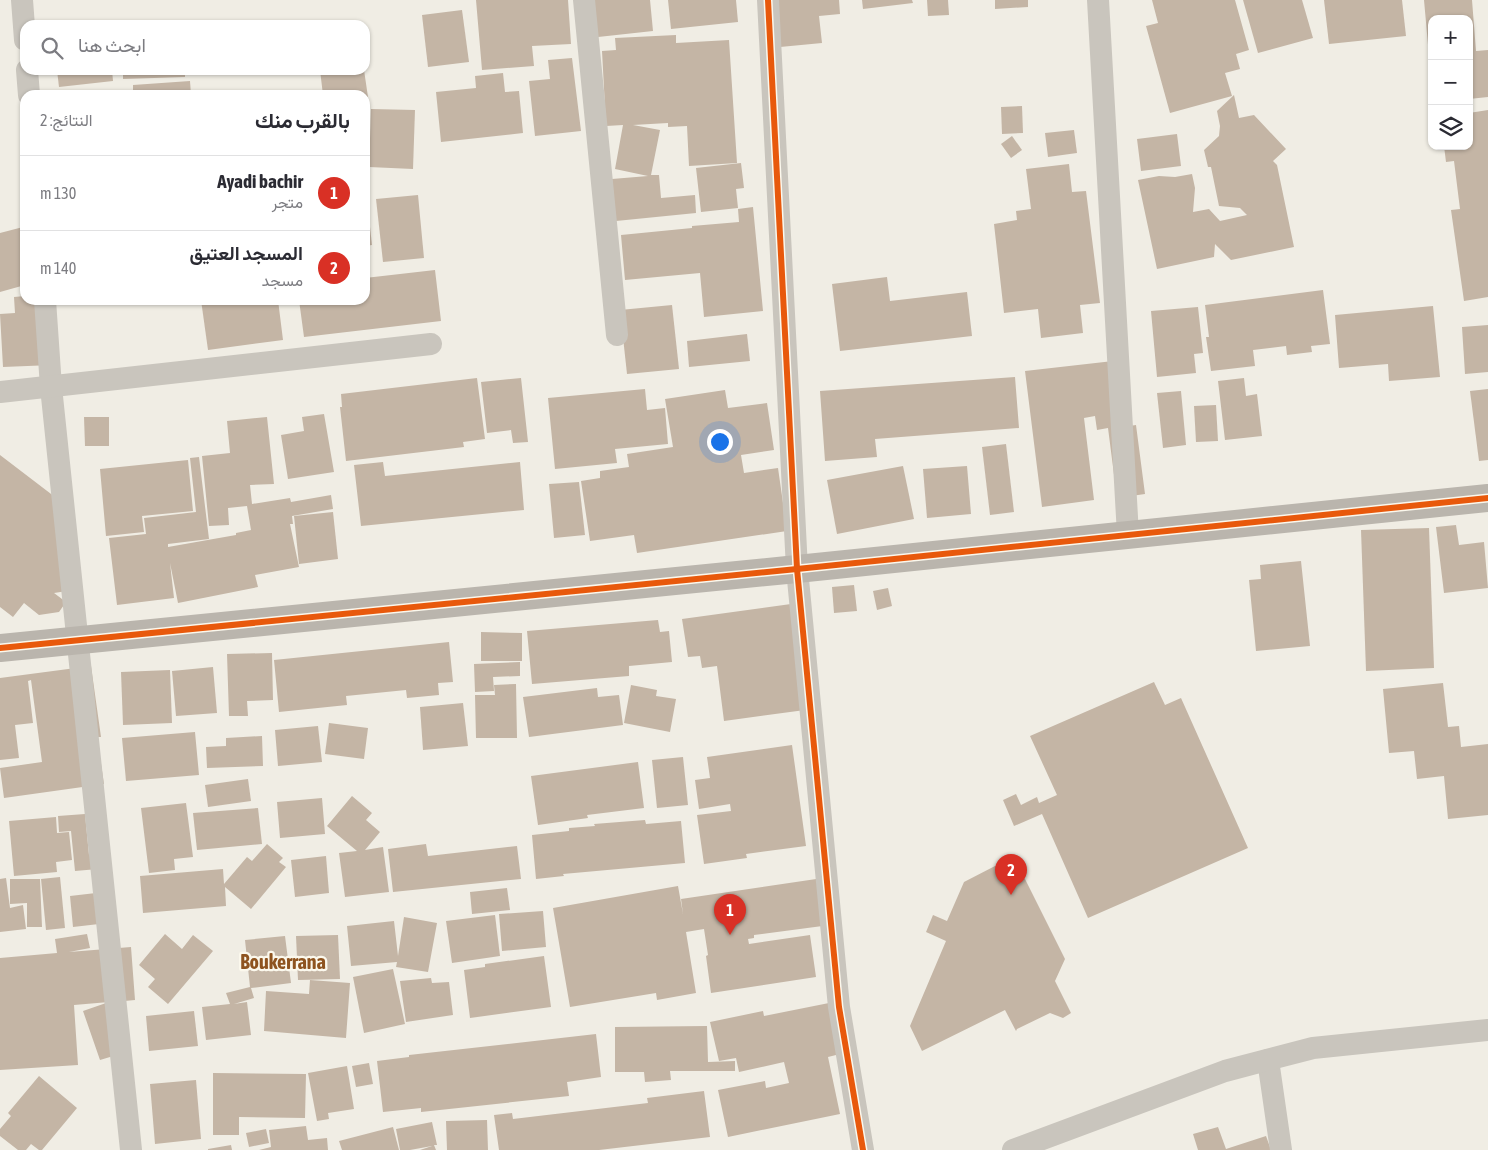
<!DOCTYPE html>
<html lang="ar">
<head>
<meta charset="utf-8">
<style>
  body { margin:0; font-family:"Asap Condensed",Vazirmatn,sans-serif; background:#f7f7f7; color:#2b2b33; direction:rtl }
  .controls { position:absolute; right:15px; top:15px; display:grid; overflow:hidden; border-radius:10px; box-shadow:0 1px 4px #0004 }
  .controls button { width:45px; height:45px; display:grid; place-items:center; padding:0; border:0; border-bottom:1px solid #e1e1e2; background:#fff; color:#2b2b33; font:25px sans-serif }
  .you { position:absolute; left:719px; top:441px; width:18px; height:18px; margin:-12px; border:4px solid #fff; border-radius:50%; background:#1a73e8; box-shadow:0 0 0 8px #1a73e833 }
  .badge { display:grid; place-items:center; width:32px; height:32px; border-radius:50%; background:#d93025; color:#fff; font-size:16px; font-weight:700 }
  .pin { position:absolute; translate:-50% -41px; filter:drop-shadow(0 1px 2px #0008) }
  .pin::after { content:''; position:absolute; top:26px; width:18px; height:15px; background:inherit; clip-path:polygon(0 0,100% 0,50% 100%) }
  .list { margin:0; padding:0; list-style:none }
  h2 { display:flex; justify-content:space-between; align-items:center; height:65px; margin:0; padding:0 20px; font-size:21px }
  h2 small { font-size:16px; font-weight:400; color:#7c7c81 }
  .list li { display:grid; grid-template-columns:32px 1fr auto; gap:15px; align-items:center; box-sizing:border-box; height:75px; padding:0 20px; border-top:1px solid #e1e1e2 }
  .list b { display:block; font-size:19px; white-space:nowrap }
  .list p { margin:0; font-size:16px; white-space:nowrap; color:#7c7c81 }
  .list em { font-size:16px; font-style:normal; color:#7c7c81 }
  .icon { flex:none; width:28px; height:28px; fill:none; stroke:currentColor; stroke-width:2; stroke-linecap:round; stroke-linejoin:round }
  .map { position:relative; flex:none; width:1488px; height:1150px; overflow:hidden; direction:ltr }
  .search { position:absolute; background:#fff; box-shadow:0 1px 4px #0004; left:20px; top:20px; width:350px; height:55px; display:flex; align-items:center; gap:12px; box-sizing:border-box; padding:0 18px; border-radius:15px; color:#7c7c81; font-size:19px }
  .panel { position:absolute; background:#fff; box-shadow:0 1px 4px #0004; left:20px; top:90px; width:350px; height:215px; border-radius:15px; direction:rtl }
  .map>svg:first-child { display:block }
</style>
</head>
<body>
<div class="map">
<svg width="1488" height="1150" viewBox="0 0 1488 1150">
  <rect width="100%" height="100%" fill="#f0ede4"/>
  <g fill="#c4b5a5">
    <path d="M476,0h92l3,44 -39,2 2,20 -52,4z"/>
    <path d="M594,0h56l3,31 -55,6z"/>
    <path d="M668,0h68l2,22 -67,7z"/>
    <path d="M775,0h64l1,14 -21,2 3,27 -42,4z"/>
    <path d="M862,0h50l1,3 -50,6z"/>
    <path d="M927,0h21l1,15 -21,1z"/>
    <path d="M995,0h33v7l-33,2z"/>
    <path d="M1152,0h83l14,50 -13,4 4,15 -15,4 7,23 -62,17 -24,-87 12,-3z"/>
    <path d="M1243,0h59l11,38 -55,15z"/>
    <path d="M1324,0h78l4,36 -77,8z"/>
    <path d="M1424,0h48l4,51 12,-1v47l-19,2v-80h-37v48h-2z"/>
    <path d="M462,10l7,52 -41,5 -6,-52z"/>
    <path d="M676,35v8l53,-3 8,123 -48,3 -2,-40 -19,1v-4l-35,2 27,5 -9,45h8l2,23 34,-3 1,18 -80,8 -4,-42 36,-3 -33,-7 8,-44 -17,1 -4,-75 14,-1 -1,-12z"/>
    <path d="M572,58l9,73 -46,5 -6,-55 21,-2 -2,-19z"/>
    <path d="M57,70h55l1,11 -54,6z"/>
    <path d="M123,70h62v7l-62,2z"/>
    <path d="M320,70h44l4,27 -3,1v-3h-42z"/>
    <path d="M503,73l2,19 14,-1 4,42 -82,9 -5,-50 40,-4 -1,-12z"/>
    <path d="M190,81l1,14h-58v-10z"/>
    <path d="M109,90v5h-34v-1z"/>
    <path d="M1234,95l5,23 15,-3 32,34 -13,12 4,4 17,82 -63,13 -16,-16 -1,13 -57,12 -19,-89 21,-4 16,1 17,-3 3,14 -2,24 16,-3 11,12 27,-6 -7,-7 -21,-2 -8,-39h-3l-4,-17 15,-14 1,-10 -3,-15z"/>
    <path d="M1022,106l1,27 -21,1 -1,-27z"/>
    <path d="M371,109l44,1 -2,59 -44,-2z"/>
    <path d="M1488,110v187l-24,4 -13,-91 9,-1 -6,-48 -8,1 -2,-16h25v-33z"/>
    <path d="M1074,130l3,23 -29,4 -3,-24z"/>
    <path d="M1177,134l4,32 -40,5 -4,-32z"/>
    <path d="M1012,136l10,14 -11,8 -10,-14z"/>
    <path d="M741,163l3,25 -8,1 2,19 -37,4 -5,-44z"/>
    <path d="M1069,164l3,28 14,-1 14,112 -20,2 3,28 -42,5 -3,-29 -34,4 -10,-89 23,-4 -1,-9 15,-2 -5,-40z"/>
    <path d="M418,195l6,63 -41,4 -7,-63z"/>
    <path d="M365,200h2l5,45 -7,1z"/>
    <path d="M753,207l10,104 -59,6 -4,-44 -75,7 -4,-45 71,-7v-2l47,-4 -1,-13z"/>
    <path d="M23,227l2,6v52l-25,7v-59z"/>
    <path d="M435,270l6,51 -137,16 -5,-37h66v-22z"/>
    <path d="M887,277l3,24 77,-9 5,44 -132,15 -8,-67z"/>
    <path d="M1323,290l7,54 -19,2 1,6 -25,3 -1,-9 -33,4 2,16 -44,5 -5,-34h3l-4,-32z"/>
    <path d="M25,296v4h24l3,65 -49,2 -3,-53 15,-1 -1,-16z"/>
    <path d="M201,300h77l5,40 -75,10z"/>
    <path d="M672,305l7,64 -52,5 -7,-64z"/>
    <path d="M1433,306l7,71 -51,4 -1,-17 -49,4 -4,-53z"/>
    <path d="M1198,307l5,46 -9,1 2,19 -39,4 -6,-66z"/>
    <path d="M1488,325v47l-23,2 -3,-47z"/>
    <path d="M747,334l3,27 -61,6 -2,-26z"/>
    <path d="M1122,360l1,67 13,-2 9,69 -28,4 -9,-70 -11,2 -2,-14 -11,2 10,82 -52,7 -17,-136z"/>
    <path d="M1015,377l4,51 -144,11 2,18 -52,4 -5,-70z"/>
    <path d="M477,378l8,61 -22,3 1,5 -118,14 -6,-54h2l-1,-13z"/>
    <path d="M521,378l7,64 -15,1 -2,-13 -24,3 -6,-51z"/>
    <path d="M1244,378l2,18 11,-2 5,42 -37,4 -7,-59z"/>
    <path d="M645,389l2,21 18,-2 3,36 -53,5 2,14 -62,6 -7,-71z"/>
    <path d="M1488,389v71l-9,1 -9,-70z"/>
    <path d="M725,390l3,18 39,-5 7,47 -33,5 3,18 34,-5 9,63 -150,22 -3,-18 -44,6 -9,-60 19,-3v-7l29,-4 -2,-13 46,-7 -8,-48z"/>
    <path d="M1181,391l5,54 -23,3 -6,-55z"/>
    <path d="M1216,405l2,36 -22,1 -2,-36z"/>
    <path d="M324,414l10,58 -46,7 -7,-44 23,-4 -2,-14z"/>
    <path d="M84,417h25v29h-24z"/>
    <path d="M267,417l7,67 -24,1 2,19 38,-6 1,4 40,-7 2,14 -41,7 1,8h-3l9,43 -44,8 3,12 -80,16 -8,-40 4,35 -57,7 -8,-67 37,-4 -2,-16 52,-6 -6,-54 9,-1 10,82 -41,5v3l68,-12v-2l15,-3 -4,-24 -19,2 1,17 -20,1 -7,-70 28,-3 -3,-32z"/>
    <path d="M1006,444l8,68 -24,3 -8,-68z"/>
    <path d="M0,455l55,42 12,94 -13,2 12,9 -7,10 -20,3 -15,-12 -11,14 -13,-10z"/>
    <path d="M188,460l5,51 -51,5 2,16 -38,4 -6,-67z"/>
    <path d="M383,462l2,14 135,-14 4,48 -163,16 -7,-61z"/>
    <path d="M903,466l11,53 -77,15 -10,-54z"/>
    <path d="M967,466l4,48 -44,4 -4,-49z"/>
    <path d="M579,482l6,53 -31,3 -5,-54z"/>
    <path d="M333,512l5,47 -39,5 -5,-48z"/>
    <path d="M1456,525l3,20 25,-3 4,46 -44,5 -8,-66z"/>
    <path d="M1429,528l5,140 -68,3 -5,-141z"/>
    <path d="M1301,561l9,85 -54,5 -7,-71 12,-1 -1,-14z"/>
    <path d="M854,585l3,26 -23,2 -2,-26z"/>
    <path d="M888,588l4,18 -15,4 -4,-19z"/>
    <path d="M791,604l14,106 -81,11 -7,-55 -15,2 -2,-12 -12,1 -6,-38z"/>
    <path d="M658,620l2,12 9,-1 3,31 -43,4v10l-97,8 -5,-53z"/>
    <path d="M481,632l41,1v28h-41z"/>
    <path d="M449,642l4,40 -15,1 1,12 -32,3 -1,-8 -60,6 1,9 -68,7 -5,-52z"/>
    <path d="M272,653l1,47 -26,1 1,15h-19l-2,-62z"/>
    <path d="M520,662v14l-27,1 1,14 -19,1 -1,-28z"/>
    <path d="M91,666l10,71h-4l7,47 -100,14 -4,-30 42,-6 -11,-82 -3,1 5,42 -18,2 4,33 -19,2v-82z"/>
    <path d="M213,667l4,46 -41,3 -4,-45z"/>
    <path d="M170,670l2,53 -49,2 -2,-53z"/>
    <path d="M1154,682l11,23 16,-7 67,150 -160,70 -46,-104 -28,12 -11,-26 13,-6 5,11 16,-8 2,6 18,-8 -27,-59z"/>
    <path d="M1443,683l5,44 11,-1 2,21 27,-3v71l-40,4 -4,-43 -27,3 -3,-28 -25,2 -6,-64z"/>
    <path d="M516,684l1,54h-41l-1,-43h20l-1,-10z"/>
    <path d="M631,685l26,5 -1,6 20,3 -6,33 -46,-9z"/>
    <path d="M597,688l1,9 21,-2 4,30 -94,12 -6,-40z"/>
    <path d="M463,703l5,43 -45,4 -3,-43z"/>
    <path d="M329,723l39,5 -4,31 -39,-5z"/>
    <path d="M318,726l4,36 -44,4 -3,-36z"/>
    <path d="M195,732l4,43 -73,6 -4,-43z"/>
    <path d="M262,736l1,30 -56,2 -1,-21 20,-1v-8z"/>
    <path d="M792,745l14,101 -60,8 1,4 -43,6 -7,-49 34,-4 -1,-7 -31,5 -4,-29 15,-2 -3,-21z"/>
    <path d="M683,757l5,48 -31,3 -5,-48z"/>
    <path d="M638,762l6,46 -57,7 1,3 -50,7 -7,-49z"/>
    <path d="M248,779l3,22 -43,6 -3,-22z"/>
    <path d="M352,796l20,17 -6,7 14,12 -15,18 18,-3 6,45 -44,5 -6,-44 18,-2 -30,-25z"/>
    <path d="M322,798l3,36 -45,4 -3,-36z"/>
    <path d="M186,803l7,54 -19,2 1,11 -26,3 -8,-65z"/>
    <path d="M258,808l4,36 -65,6 -4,-37z"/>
    <path d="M85,814l4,41h8l1,14 -23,2 -4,-40 -12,1 -1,-16z"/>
    <path d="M56,817l1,16 12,-1 3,28 -16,2 1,10 -43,4 -5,-55z"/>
    <path d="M645,820l1,4 35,-3 4,42 -122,11 1,2 -28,3 -4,-44 37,-4v-3l26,-2 -1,-2z"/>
    <path d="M267,844l16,14 -4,4 7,5 -35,42 -26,-22 1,19 -83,7 -3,-37 83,-7 1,15 23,-27 5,4z"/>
    <path d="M426,844l2,12 89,-10 4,33 -128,13 -5,-43z"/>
    <path d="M326,856l3,37 -34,4 -4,-37z"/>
    <path d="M995,866l30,13 40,80 -10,22 16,32 -8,5 -13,-5 -33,16 -1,2 -11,-21 -83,41 -12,-25 36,-85 -20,-9 7,-17 14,6 17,-39z"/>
    <path d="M60,877l5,51 -19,2 -5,-51z"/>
    <path d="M6,878l4,30 13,-3 3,24 -26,3v-53z"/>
    <path d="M823,878l7,47 -76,10v3l-6,1 1,5 61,-9 6,42 -105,16 -5,-37 2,-1 -4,-26 -18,3 10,61 -39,7 -1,-7 -86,14 -17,-99 125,-22 5,28 -2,-15z"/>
    <path d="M10,879h30l2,48h-15v-24l-17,1z"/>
    <path d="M507,888l3,22 -38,4 -2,-22z"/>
    <path d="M96,893l3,31 -26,3 -3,-31z"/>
    <path d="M543,911l3,36 -44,4 -3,-37z"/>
    <path d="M495,915l5,41 -48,7 -6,-42z"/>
    <path d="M404,917l33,6 -9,49 -32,-5 1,-5 -46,4 -4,-40 47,-5 4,35z"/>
    <path d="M87,934l3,14 -21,4 62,-5 4,53 -21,2 16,49 -30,9 -17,-49 26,-9 -35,3 4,60 -78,5v-112l57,-5 -2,-14z"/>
    <path d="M165,934l17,15 11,-14 20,16 -45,53 -20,-17 7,-8 -16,-14z"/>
    <path d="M338,935l2,44 -42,1 -2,-44z"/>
    <path d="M285,936l6,47 -40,5 3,10 -20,6 13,-2 4,33 -45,5 -4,-33 28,-3 -4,-11 24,-6 -5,-47z"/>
    <path d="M544,956l7,51 -81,11 -6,-48 21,-3v-3z"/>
    <path d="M393,969l12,55 -41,9 -11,-56z"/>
    <path d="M431,978l1,5 17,-1 4,33 -47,7 -6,-41z"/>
    <path d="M310,980l40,3 -4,55 -82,-7 2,-40 43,3z"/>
    <path d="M829,1003l11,51 -12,3 12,57 -112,23 -10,-47 47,-9 1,7 23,-5 -5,-21 -45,10 -3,-14 -17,3 -9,-39 53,-11 1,5z"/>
    <path d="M194,1011l4,35 -49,5 -3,-35z"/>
    <path d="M707,1026l1,36 27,-1v10h-65l1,9 -26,2 -1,-10h-29v-45z"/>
    <path d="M596,1034l5,43 -34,5 2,14 -148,16v-4l-38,4 -6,-51 32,-4v-2z"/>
    <path d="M369,1063l4,21 -17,3 -4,-21z"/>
    <path d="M347,1066l7,43 -26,4 1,6 -12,2 -9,-48z"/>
    <path d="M213,1073l93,1 -1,44 -66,-1v18h-26z"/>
    <path d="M39,1076l38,32 -35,42h-3l-8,-6 -5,6h-8l-18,-14v-7l11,-13 -3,-3z"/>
    <path d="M196,1080l5,59 -46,5 -5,-60z"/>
    <path d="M704,1091l6,46 -111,13h-100l-5,-35 18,-2 1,6 135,-16 -1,-5z"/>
    <path d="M487,1120l1,30h-41l-1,-29z"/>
    <path d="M432,1122l5,23h-3l2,5h-16l12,-4 -22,4h-10l-4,-21z"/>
    <path d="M306,1126l2,14 19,-2 1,12h-69l12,-3 -2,-17z"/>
    <path d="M393,1127l6,23h-57l-3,-9z"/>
    <path d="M1218,1127l8,22 40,-13 5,14h-73l-5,-16z"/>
    <path d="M266,1129l3,14 -20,4 -3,-14z"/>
    <path d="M231,1145l1,5h-24v-1z"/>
  </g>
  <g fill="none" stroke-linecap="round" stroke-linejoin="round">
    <g stroke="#c9c5bd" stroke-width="22">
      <path d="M22,0l3,40"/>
      <path d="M584,0l33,335"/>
      <path d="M768,0l29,569 42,438 24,143"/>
      <path d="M1098,0l30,535"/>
      <path d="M27,70l2,25"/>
      <path d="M45,300l6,87 80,763"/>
      <path d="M0,392l431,-48"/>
      <path d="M1268,1060l13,90"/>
      <path d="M1013,1150l212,-79 88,-23 175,-18"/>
    </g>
    <path stroke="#bab5ad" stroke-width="28" d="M0,648l797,-79 691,-71"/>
    <defs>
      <g id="cycleway">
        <path d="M768,0l29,569 42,438 24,143"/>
        <path d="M0,648l797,-79 691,-71"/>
      </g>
    </defs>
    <use href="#cycleway" stroke="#fbf8ed" stroke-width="9"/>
    <use href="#cycleway" stroke="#e8590c" stroke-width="6"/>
  </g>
  <g text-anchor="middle" stroke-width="4.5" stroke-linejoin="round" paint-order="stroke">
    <g font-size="20" font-weight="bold" fill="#8e531f" stroke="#fbf8ed">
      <text x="283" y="969">Boukerrana</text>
    </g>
  </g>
</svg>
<div class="controls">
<button>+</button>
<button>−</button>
<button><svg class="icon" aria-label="layers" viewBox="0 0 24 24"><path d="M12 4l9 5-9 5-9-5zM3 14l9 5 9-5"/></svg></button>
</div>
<div class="you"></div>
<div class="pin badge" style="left:730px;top:935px">1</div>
<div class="pin badge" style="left:1011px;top:895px">2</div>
<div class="search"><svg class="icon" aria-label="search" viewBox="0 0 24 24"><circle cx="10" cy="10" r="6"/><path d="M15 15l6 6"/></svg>ابحث هنا</div>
<section class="panel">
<h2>بالقرب منك<small>النتائج: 2</small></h2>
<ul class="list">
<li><span class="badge">1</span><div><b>Ayadi bachir</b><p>متجر</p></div><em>130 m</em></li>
<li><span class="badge">2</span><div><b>المسجد العتيق</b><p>مسجد</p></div><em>140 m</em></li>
</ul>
</section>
</div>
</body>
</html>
